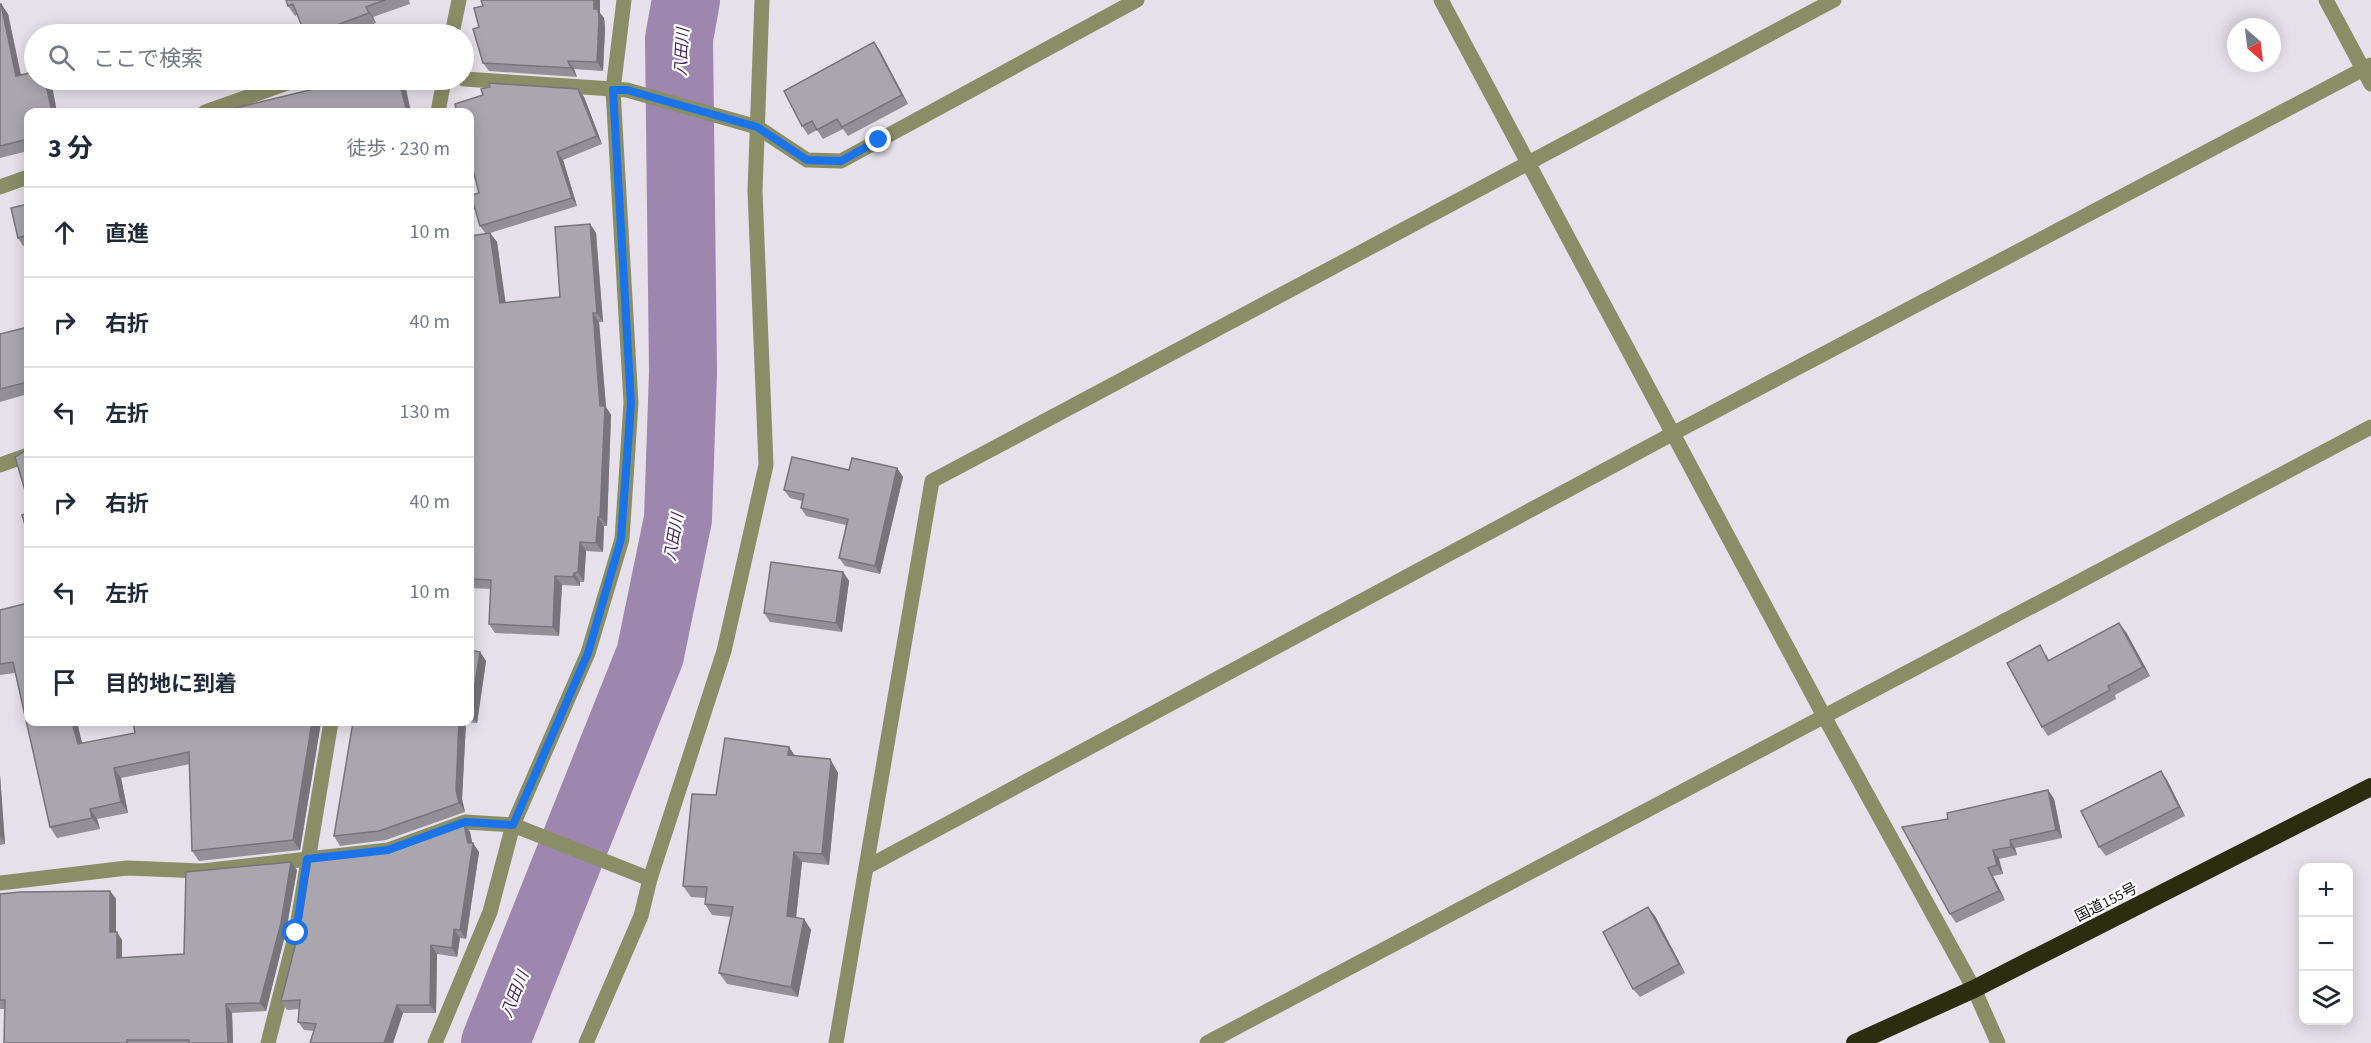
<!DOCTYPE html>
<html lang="ja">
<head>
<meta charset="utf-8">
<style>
  body { margin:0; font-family:"Source Sans 3","Noto Sans JP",sans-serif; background:#f2f2f3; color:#1f2937 }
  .controls { position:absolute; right:18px; bottom:18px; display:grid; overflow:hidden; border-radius:12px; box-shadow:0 3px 15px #0003 }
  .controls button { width:54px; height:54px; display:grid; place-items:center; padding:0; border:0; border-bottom:2px solid #e0e1e3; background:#fff; color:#1f2937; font:30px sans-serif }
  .compass { position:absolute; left:2227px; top:18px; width:54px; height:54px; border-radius:50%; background:#fff; box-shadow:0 3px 15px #0003; rotate:152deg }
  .stop { position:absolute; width:18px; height:18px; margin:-14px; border:4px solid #1a73e8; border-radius:50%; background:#fff }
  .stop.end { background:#1a73e8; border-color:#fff; box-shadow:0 2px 6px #0008 }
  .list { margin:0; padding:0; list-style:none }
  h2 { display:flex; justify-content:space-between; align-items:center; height:78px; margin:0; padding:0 24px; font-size:26px }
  h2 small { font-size:20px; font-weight:400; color:#747a83 }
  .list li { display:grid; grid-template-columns:39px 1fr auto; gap:18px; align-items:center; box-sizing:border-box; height:90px; padding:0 24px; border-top:2px solid #e0e1e3 }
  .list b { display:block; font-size:22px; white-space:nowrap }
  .list em { font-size:20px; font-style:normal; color:#747a83 }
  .icon { flex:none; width:33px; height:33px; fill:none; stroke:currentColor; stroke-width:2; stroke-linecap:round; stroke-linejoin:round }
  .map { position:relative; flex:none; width:2371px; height:1043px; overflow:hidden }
  .search { position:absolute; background:#fff; box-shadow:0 3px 15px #0003; left:24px; top:24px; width:450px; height:66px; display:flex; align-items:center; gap:15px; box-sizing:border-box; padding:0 21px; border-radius:33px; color:#747a83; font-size:22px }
  .panel { position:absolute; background:#fff; box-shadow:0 3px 15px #0003; left:24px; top:108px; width:450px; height:618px; border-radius:12px }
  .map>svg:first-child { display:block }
</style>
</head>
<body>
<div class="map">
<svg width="2371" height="1043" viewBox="0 0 2371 1043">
  <rect width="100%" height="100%" fill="#e5e0e9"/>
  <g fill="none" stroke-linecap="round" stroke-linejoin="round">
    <path stroke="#9d87ae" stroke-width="68" d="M495,1043l155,-388 28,-136 5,-147 -4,-333 7,-39"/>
    <g stroke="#898e67" stroke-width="15">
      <path d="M1441,0l384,718 149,271 24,54"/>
      <path d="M2326,0l45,84"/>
      <path d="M452,34l7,-34"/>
      <path d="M464,79l163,11 130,37 50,33 34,1 296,-161"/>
      <path d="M205,112l91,-32"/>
      <path d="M438,112l6,-32"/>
      <path d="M0,187l28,-10"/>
      <path d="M0,465l28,-10"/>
      <path d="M867,867l805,-433 699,-369"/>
      <path d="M0,883l127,-15 75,3 186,-21 77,-28 48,3 137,54"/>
      <path d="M268,1043l28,-110 35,-211"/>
      <path d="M435,1043l55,-131 23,-87 75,-172 34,-114 9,-136 -18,-313 11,-90"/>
      <path d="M586,1043l55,-127 9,-37 74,-228 42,-186 -11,-274 7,-191"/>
      <path d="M836,1043l96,-562 902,-481"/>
      <path d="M1207,1043l1164,-616"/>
    </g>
    <path stroke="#2b2d0e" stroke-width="18" d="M1855,1043l119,-54 397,-202"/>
  </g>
  <g fill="#928f96">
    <path d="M286,0h123l1,4 -37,13 3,6 -30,11h-41l-8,-19 -2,1 -7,-10z"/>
    <path d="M481,0h119v13l4,5 1,10 -2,43 -29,-2 3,8 -88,-6 -6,-8 -4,-36 4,-21z"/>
    <path d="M0,4h1l7,10 13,61 13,5h17l-23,32v39l-28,7z"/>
    <path d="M874,42l6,9 28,53 -60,32 -5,-7 -20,10 -6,-9 -9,5 -6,-9z"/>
    <path d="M578,89l6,8 18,47 -39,16 14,46 -90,28 3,-1 7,9 8,61 55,-6 30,-73 6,9 7,89h-4l7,85 5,8 -4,111h-3l-1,26 -17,-1 -2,31h-4v4l-18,-1 -3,51 -64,-3 -6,-9 2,-35 -21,-1v-352l16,-2 -6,-8 -1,-33z"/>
    <path d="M28,204v40l-5,2 -5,-8z"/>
    <path d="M28,327v67l-28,8v-68z"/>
    <path d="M897,468l6,9 -23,97 -35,-8 -6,-8 7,-33 -40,-9 -5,-8 1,-7 -12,-3 -6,-8 65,-20z"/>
    <path d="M843,572l6,9 -7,51 -72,-10 -6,-9z"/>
    <path d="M0,610l28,112h49l5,22 239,-22 -21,128 -101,11 -7,-10 -2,-87 -69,14 7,35 -31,6 3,10 -43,9 -7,-11 -35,-154 -15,2z"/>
    <path d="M2126,632l24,44 -35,19 1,4 -68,37 -6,-9 4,-73 3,6z"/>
    <path d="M470,650l10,2 6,9 -9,62 -11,-1 -4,77 3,13 -79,28 -46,6 -6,-10 19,-114h117z"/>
    <path d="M789,747l6,9 35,3 8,14 -9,92 -27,-3 -6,56 8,1 7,11 -13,67 -71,-13 -8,-11 12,-56 -19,-2 -7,-11 1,-6 -15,-1 -8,-11 33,-91z"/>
    <path d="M2161,771l6,9 18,36 -79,40 -7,-9z"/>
    <path d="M0,775l5,69 -5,1z"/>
    <path d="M2048,790l6,9 8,39 -47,10 2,7 -18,4 4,15 -10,2 12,24 -49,23 -6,-9 -2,-95z"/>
    <path d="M464,824l6,8 2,11 7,9 -13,87 -6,-1 -3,19 -20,-3 -1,59h-33l-10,30h-83l4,-12 -10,-1 -6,-8 2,-13 -13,1 -6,-9 104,-150z"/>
    <path d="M297,870l-11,61 -20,80 -34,2 1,30h-229l1,-34h-5v-115l110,-3 6,8v33l6,8v18l62,-4z"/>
    <path d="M1648,907l7,9 30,57 -45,24 -7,-8z"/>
  </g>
  <g fill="#77747a">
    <path d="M594,0h6v13l4,5 1,10 -2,43 -6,-9z"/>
    <path d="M1,4l7,10 15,72 -7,-10z"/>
    <path d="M366,7l7,10 3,6 -7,-10z"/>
    <path d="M874,42l6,9 28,53 -6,-9z"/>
    <path d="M568,61l6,8 3,8 -6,-9z"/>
    <path d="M45,80h6l6,32h-5z"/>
    <path d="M399,80h2l4,4 6,28h-4z"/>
    <path d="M578,89l6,8 18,47 -5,-8z"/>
    <path d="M557,152l6,8 14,46 -5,-8z"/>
    <path d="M590,224l6,9 7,89 -6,-9z"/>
    <path d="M490,233l7,9 10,70 -7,-9z"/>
    <path d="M593,313l6,9 7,85 5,8 -4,111 -7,-9v-111z"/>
    <path d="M897,468l6,9 -23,97 -5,-8z"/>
    <path d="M598,517l6,9 -1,26 -7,-9z"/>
    <path d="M580,542l6,9 -2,31 -6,-10z"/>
    <path d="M843,572l6,9 -7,51 -6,-9z"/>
    <path d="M574,573l6,9v4l-7,-9z"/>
    <path d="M555,576l7,9 -3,51 -6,-9z"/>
    <path d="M2119,623l7,9 24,44 -7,-9z"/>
    <path d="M480,652l6,9 -9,62 -7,-9z"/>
    <path d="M72,722h5l8,33 -7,-11z"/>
    <path d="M312,722h9l-21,128 -7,-10z"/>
    <path d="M459,722h7l-4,77 3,13 -6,-9 -3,-13z"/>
    <path d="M789,747l7,11 -8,-3z"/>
    <path d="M830,759l8,14 -9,92 -7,-11z"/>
    <path d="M114,768l7,10 7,35 -7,-11z"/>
    <path d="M2161,771l6,9 18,36 -6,-9z"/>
    <path d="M0,775l5,69 -5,-8z"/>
    <path d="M2048,790l6,9 8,39 -6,-8z"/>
    <path d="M90,809l7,10 3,10 -8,-11z"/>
    <path d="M464,824l6,8 3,14v-3l6,9 -13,87 -6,-9 8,-87z"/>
    <path d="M2010,840l5,8 2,7 -6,-8z"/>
    <path d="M1993,850l6,9 4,15 -6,-9z"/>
    <path d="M794,852l8,10 -7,65 -8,-11z"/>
    <path d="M291,862l6,8 -11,61 -20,80 -6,-8z"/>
    <path d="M1988,868l5,8 12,24 -6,-9z"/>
    <path d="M110,891l6,8v41l-6,-8z"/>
    <path d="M1648,907l7,9 30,57 -6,-9z"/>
    <path d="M804,919l7,11 -13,67 -7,-10z"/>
    <path d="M454,929l6,9 -3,19 -5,-9z"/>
    <path d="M117,932l5,8v26l-5,-8z"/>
    <path d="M431,945l6,9 -1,59 -6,-8z"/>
    <path d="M226,1004l6,9 1,30h-5z"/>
    <path d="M397,1005l6,8 -10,30h-9z"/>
  </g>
  <g fill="#aaa6ae" stroke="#77747a" stroke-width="1.5">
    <path d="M286,0h99l-19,7 3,6 -56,21h-8l-12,-30 -5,2z"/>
    <path d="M481,0h113v9h4l1,10 -2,43 -29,-1 3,7 -88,-5 -10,-34 6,-2 -5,-19 9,-2z"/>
    <path d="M0,4h1l15,72 18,-4v8h11l7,32h-24v27l-28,7z"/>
    <path d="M874,42l28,53 -60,32 -5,-8 -20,11 -5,-9 -10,5 -18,-35z"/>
    <path d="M351,80h48l8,32h-188z"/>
    <path d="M489,83l89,6 19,47 -40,16 15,46 -92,28 -9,-31 8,-2 -9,-35v-46h-13l-2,-8 28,-9 -2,-6 9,-2z"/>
    <path d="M28,204v31l-10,3 -7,-30z"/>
    <path d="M590,224l7,89h-4l7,93h5l-5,111h-2l-2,26 -16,-1 -2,30 -4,1 -1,4 -18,-1 -2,51 -64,-3 2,-44 -21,-1v-343l20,-3 10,70 60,-6 -5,-70z"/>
    <path d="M28,327v55l-28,7v-55z"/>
    <path d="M28,449v51l-13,-43z"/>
    <path d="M792,457l57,13 3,-12 45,10 -22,98 -36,-8 9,-39 -47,-11 3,-14 -20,-4z"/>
    <path d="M28,513v22l-6,-20z"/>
    <path d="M771,562l72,10 -7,51 -72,-10z"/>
    <path d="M28,603v119h44l6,22 57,-11 -2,-11h179l-19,118 -101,11 -3,-99 -75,16 7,34 -31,7 2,9 -42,9 -37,-165 -13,2v-54z"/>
    <path d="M2119,623l24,44 -35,19 2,4 -68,37 -35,-64 33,-18 8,16z"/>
    <path d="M470,650l10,2 -10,62z"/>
    <path d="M353,722h106l-3,68 3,13 -80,28 -45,5z"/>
    <path d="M725,738l64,9 -1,8 42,4 1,3 -9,92 -28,-2 -7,64 17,3 -13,68 -72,-14 14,-66 -28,-3 2,-17 -24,-1 9,-92 24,1z"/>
    <path d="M2161,771l18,36 -80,40 -18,-36z"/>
    <path d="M2048,790l8,40 -46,10 1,7 -18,3 4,15 -9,3 11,23 -49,23 -48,-87 46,-8 -1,-6z"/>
    <path d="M461,824h3l4,19h5l-13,87 -6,-1 -2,19 -21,-3 -1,60h-33l-13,38h-74l6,-19 -18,-2 2,-22 -19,1 19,-74 11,-67 74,-9z"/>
    <path d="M291,862l-10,61 -21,80 -34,1 2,39h-39v-3h-62v3h-123l1,-43h-5v-106l20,-2 90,-1v41h7v26l67,-4 2,-82z"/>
    <path d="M1648,907l31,57 -46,25 -30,-57z"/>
  </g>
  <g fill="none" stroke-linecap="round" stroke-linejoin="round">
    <path stroke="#1a73e8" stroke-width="8" d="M296,933l11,-74 81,-9 77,-28 48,3 75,-172 33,-114 10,-136 -18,-313h14l130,37 50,33 34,1 38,-21"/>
  </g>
  <g text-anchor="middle" stroke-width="4.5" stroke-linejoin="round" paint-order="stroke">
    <g font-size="15" fill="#131215" stroke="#fff">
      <text transform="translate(2106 902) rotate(-27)" y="5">国道155号</text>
    </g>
    <g font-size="16" font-style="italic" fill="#46275a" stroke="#fff">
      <text transform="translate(681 52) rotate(-87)" y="6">八田川</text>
      <text transform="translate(673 537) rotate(-80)" y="6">八田川</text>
      <text transform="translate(514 994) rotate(-68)" y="6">八田川</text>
    </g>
  </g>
</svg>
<div class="controls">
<button>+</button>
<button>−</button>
<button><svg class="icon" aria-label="layers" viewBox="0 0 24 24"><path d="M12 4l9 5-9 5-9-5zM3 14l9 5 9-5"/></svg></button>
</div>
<svg class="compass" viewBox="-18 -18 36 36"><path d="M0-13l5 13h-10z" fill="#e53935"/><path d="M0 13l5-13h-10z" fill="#747a83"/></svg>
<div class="stop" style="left:296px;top:933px"></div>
<div class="stop end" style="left:879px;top:140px"></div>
<div class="search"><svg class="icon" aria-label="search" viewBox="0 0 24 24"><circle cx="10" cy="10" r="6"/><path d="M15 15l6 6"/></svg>ここで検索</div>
<section class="panel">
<h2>3 分<small>徒歩 · 230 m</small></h2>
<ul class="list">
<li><svg class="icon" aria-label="ahead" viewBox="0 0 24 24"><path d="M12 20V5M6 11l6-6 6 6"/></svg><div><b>直進</b></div><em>10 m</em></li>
<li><svg class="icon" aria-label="right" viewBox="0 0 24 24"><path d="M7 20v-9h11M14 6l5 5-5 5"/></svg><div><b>右折</b></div><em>40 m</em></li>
<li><svg class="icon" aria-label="left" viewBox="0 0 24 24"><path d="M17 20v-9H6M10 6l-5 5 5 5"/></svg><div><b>左折</b></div><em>130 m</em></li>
<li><svg class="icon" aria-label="right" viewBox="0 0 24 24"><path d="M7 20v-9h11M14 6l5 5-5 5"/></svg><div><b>右折</b></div><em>40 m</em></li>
<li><svg class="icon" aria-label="left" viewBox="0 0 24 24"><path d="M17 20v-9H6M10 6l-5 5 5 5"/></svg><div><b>左折</b></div><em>10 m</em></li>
<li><svg class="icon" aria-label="arrive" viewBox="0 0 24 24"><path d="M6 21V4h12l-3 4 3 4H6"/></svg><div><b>目的地に到着</b></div></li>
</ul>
</section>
</div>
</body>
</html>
